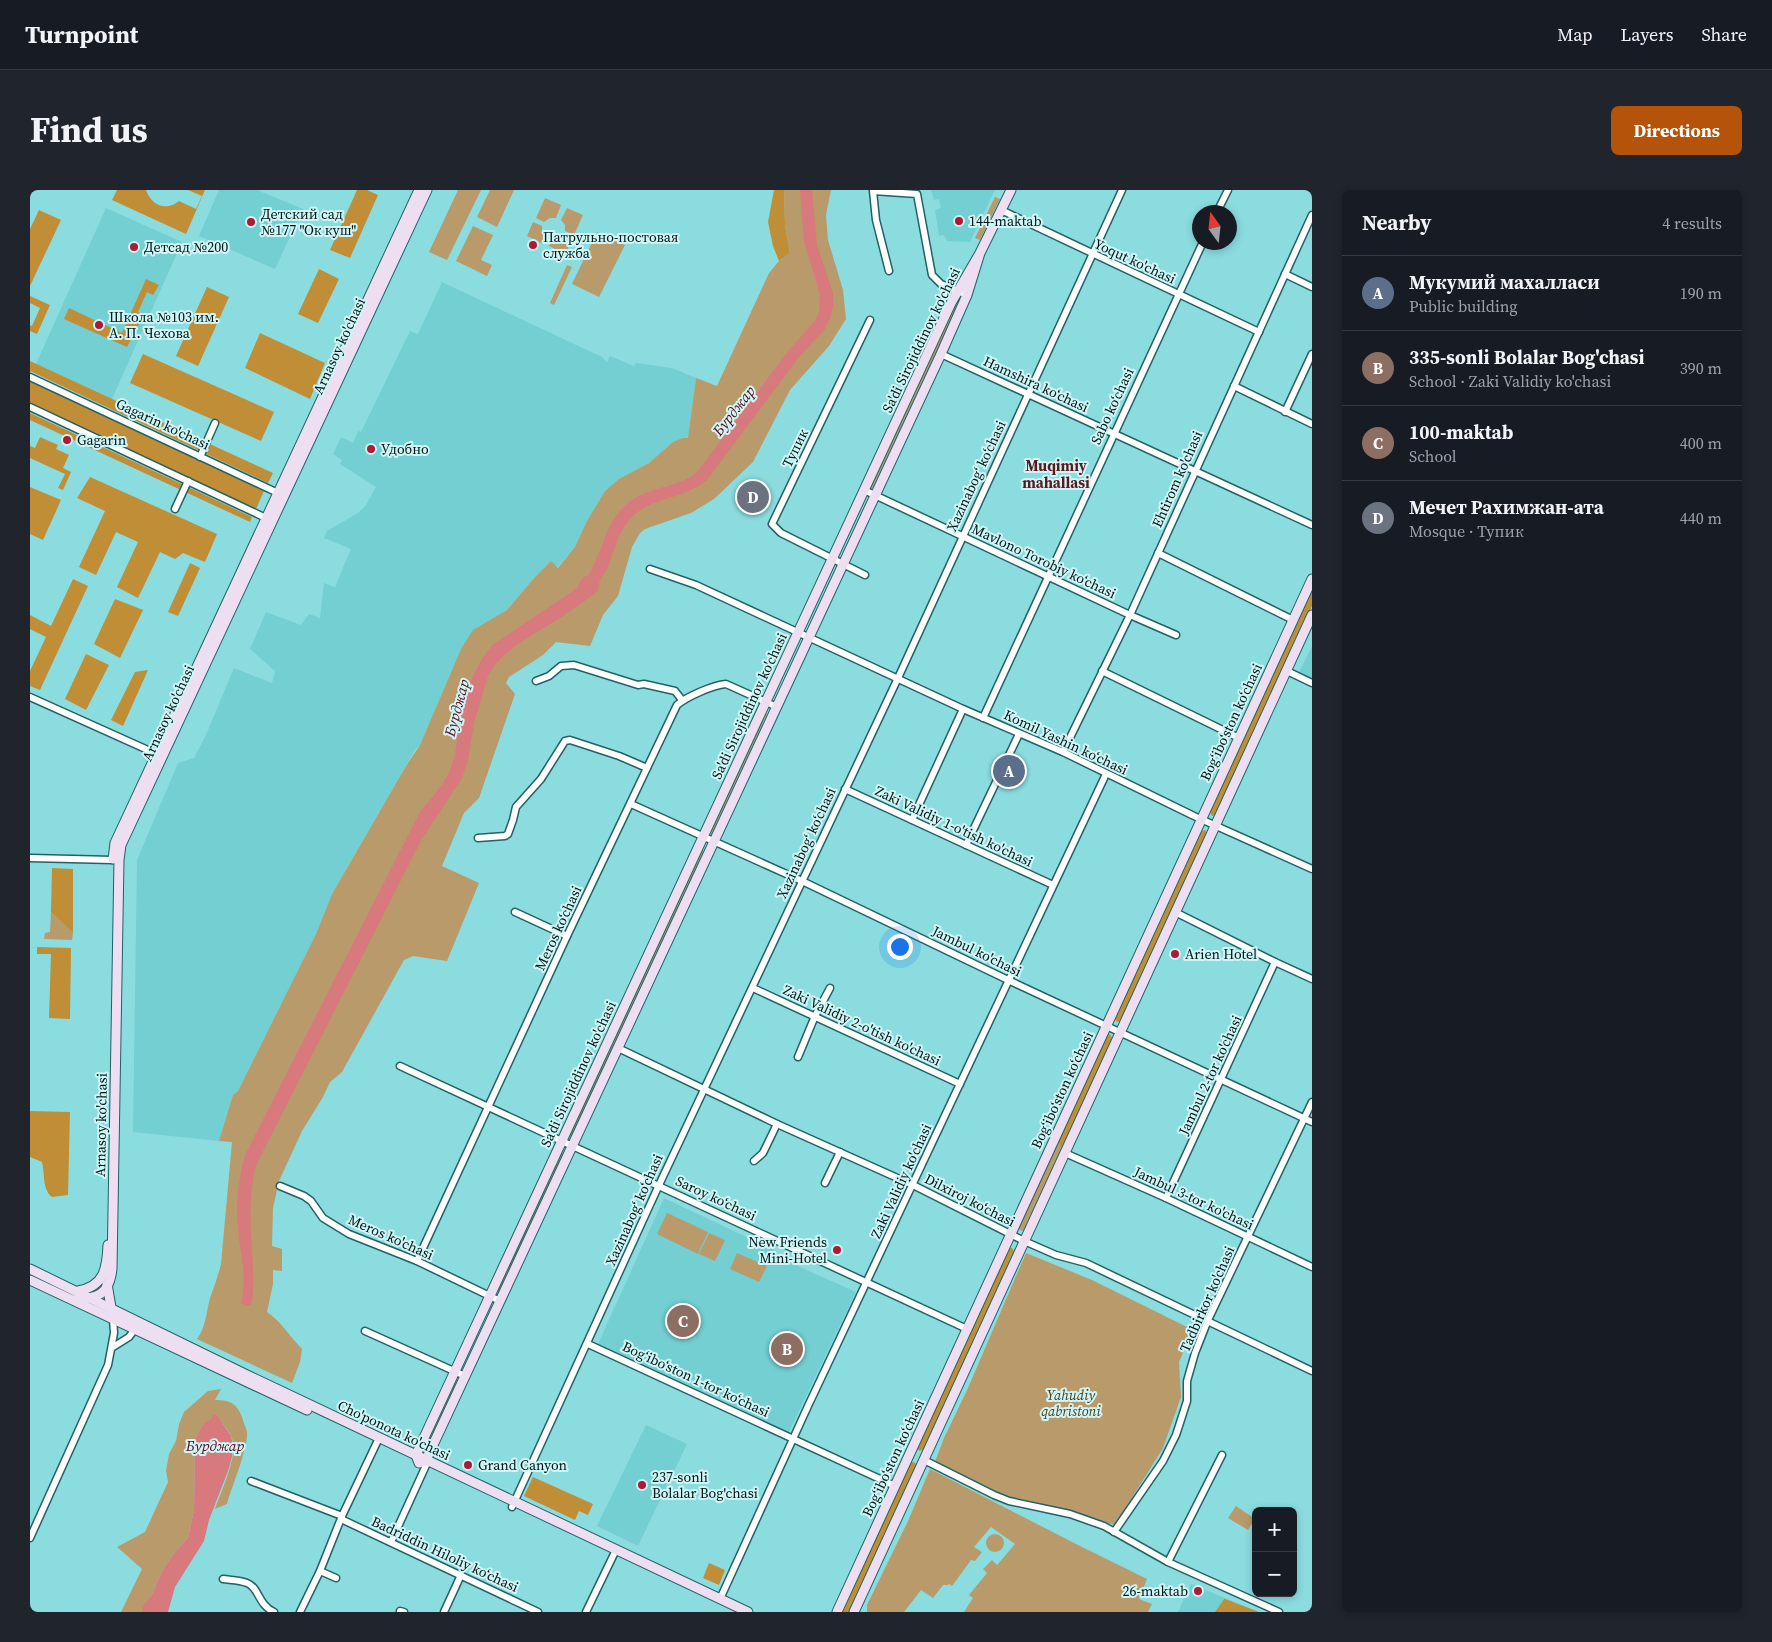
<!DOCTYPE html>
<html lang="en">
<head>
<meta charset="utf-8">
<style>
  body { margin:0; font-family:"Source Serif 4",serif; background:#20242c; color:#f1f3f6 }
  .controls { position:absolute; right:15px; bottom:15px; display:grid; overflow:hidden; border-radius:8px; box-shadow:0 2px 8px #0003 }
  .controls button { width:45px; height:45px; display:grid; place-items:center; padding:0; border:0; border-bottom:1px solid #363941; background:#171b24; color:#f1f3f6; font:25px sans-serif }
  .compass { position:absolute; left:1162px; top:15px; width:45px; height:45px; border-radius:50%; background:#171b24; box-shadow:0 2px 8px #0003; rotate:345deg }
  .you { position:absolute; left:869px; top:756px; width:18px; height:18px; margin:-12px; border:4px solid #fff; border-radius:50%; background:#1a73e8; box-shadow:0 0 0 8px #1a73e833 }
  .badge { display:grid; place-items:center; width:32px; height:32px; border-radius:50%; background:#b45309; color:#fff; font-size:16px; font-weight:700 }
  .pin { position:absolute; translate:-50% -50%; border:2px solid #fff; box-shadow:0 1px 5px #0006 }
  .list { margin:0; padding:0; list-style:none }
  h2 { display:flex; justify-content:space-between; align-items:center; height:65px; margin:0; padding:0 20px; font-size:21px }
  h2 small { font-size:16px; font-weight:400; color:#9ea1a6 }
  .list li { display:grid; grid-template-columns:32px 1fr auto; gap:15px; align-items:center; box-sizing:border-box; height:75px; padding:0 20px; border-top:1px solid #363941 }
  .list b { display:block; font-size:19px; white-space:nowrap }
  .list p { margin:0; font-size:16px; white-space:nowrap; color:#9ea1a6 }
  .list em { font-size:16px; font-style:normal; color:#9ea1a6 }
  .map { position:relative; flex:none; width:1282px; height:1422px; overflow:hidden; border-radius:8px }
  header { display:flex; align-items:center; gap:30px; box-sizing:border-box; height:70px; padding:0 25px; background:#171b24; border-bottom:1px solid #363941 }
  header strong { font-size:24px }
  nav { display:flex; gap:28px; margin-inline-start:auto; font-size:18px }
  .intro { display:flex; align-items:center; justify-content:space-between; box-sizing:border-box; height:120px; padding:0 30px }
  h1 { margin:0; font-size:35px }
  .button { padding:12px 22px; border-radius:8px; background:#b45309; color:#fff; font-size:18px; font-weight:700 }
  main { display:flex; gap:30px; padding:0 30px }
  aside { flex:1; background:#171b24; border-radius:8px; box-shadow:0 2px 8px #0003 }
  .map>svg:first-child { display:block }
</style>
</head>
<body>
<header>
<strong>Turnpoint</strong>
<nav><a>Map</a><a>Layers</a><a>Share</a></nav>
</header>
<div class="intro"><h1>Find us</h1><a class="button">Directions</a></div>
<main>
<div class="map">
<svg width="1282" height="1422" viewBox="0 0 1282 1422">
  <rect width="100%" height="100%" fill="#8bdcdf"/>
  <g fill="#73cfd2">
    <path d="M189,0h38l46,19 -28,60 -76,-33z"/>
    <path d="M901,0h64l-25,52 -23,-1 -3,-6 -5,1 -4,-26 6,-2 -2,-9 -5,1z"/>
    <path d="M76,18l76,34 -70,157 -76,-35z"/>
    <path d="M412,92l160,75 5,5 3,-6 24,10 2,-3 36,5 24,10 -8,60 -15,4 -24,21 -30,16 -14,12 -18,30 -12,26 -18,21 -6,-7 -16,16 -28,33 -46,39 -41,96 -5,5 -83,144 -16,40 -78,157 -5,4 -14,46 -86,-9 4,-272 41,-97 16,-5 12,-23 28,-67 38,15 3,-12 -25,-22 16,-37 35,13 8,-11 11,4 4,-35 11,4 16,-38 -27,-11 3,-7 31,-18 8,-8 10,-18 -36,-23 2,-4 -9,-6 8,-17 12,6 5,-12 3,1 49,-101 8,3z"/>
    <path d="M1282,456v33l-13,-7z"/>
    <path d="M634,1008l110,52 -1,5 83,37 -67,140 -191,-88z"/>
    <path d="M616,1235l41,19 -49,102 -41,-20z"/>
    <path d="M1161,1394l68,28h-81z"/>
  </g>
  <g fill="#b99a6a">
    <path d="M428,0h23l-34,70 -18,-8z"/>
    <path d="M460,0h24l-17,37 -20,-10z"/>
    <path d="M754,0h47l-5,25 2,25 15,50 3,29 -17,27 -39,44 -37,72 -39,37 -23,14 -46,16 -5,4 -8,14 -14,49 -15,19 -13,31 -34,-4 -13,13 -34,22 -3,6 9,11 -36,104 -15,15 -22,53 37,17 -32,78 -34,-5 -9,4 -62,112 -12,10 -7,15 -21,34 -23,50 -6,27 -1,38 10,3v22l-9,-1v14l-6,28c14,9 23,25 35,37l-2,13 -8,21 -95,-44c9,-12 9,-26 13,-41 4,-11 8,-22 11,-34l11,-122 -13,-1 14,-46 5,-4 78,-157 16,-40 74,-128 14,-21 41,-96 12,-19 34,-20 28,-33 16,-16 7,7 17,-21 12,-26 18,-30 14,-12 30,-16 24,-21 10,-4h5l8,-60 21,8 52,-113 10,-12 11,-8 -5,-28z"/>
    <path d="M965,7l5,2 -20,41 -5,-2z"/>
    <path d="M515,8l16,7 -5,13h-6l-6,4 -8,-4z"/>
    <path d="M537,18l16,7 -9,20 -9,-4v-6l-4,-5z"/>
    <path d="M503,32l9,4v7l4,5 -3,6 -16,-8z"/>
    <path d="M443,36l20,9 -12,25 11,5 -5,11 -31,-15z"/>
    <path d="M567,42l28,13 -26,52 -27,-13z"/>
    <path d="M533,46l9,4 -7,14 -16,-8 3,-6h6z"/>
    <path d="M537,75l5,2 -18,38 -4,-2z"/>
    <path d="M925,114l3,2 -86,183 -3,-2z"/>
    <path d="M734,523l3,1 -56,121 -3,-2z"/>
    <path d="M671,660l3,1 -132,286 -4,-2z"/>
    <path d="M21,722l22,21 -1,7 -28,-1 1,-6 5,-1z"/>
    <path d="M1028,951l4,9 -37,80 -4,1 -3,-4z"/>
    <path d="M531,963l2,1 -64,138 -3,-1z"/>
    <path d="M637,1023l41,19 -10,22 -41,-20z"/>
    <path d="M679,1043l16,7 -10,21 -16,-7z"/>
    <path d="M707,1063l30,13 -8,16 -29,-13z"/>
    <path d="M996,1063l66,27 101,50 -14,32 2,35 -18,51 -48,77 -29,-9 -62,-14 -34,-13 -55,-27 9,-24 24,-50z"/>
    <path d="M425,1189l3,1 -29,65 -4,-2z"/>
    <path d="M191,1199l-6,11c14,0 22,3 27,17 1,5 4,10 5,15 1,17 -15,54 -20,72l-12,5c6,-18 25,-56 16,-73 -3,-7 -9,-13 -13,-20l-7,3 -16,21 -1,70 -6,28 -14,15 -10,15 -13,28 -7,10 -2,6h-21l21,-43 -25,-22 28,-15 23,-50 -2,-11 3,-17 7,-13 3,-17 5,-12 24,-21z"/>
    <path d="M900,1279l146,75 71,35 -8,20 13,5 -4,8h-184l9,-14 -4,-3 18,-22 -4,-4 9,-9 5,5 18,-21 -24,-17 -17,20 8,5 -7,9 -4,-1 -19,26 -3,-2 -1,1h-5l-10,13 -12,-8 -17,22h-37v-7l41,-84z"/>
    <path d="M1206,1316l19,13 -7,11 -20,-12z"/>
    <circle cx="965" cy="1353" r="9"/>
  </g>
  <g fill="#bf8e37">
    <path d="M87,0h29c5,15 20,22 33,11l17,8 6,-13 -14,-6h17l-19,44 -74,-34z"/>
    <path d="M327,0h10l11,5 -28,63 -20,-8z"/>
    <path d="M744,0h10l1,35 5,28 -11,8 -6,-15 -5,-24z"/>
    <path d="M9,20l22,10 -31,66v-57z"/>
    <path d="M289,79l20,10 -21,44 -20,-9z"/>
    <path d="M116,89l13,6 -6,10 -6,-3 -9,20 6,3 -17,32 -63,-28 5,-11 53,25z"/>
    <path d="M177,97l22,10 -31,69 -22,-10z"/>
    <path d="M0,106l20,9 -13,29 -7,-3v-6l2,1 8,-18 -10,-5z"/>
    <path d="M230,143l65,30 -15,36 -65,-31z"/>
    <path d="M113,164l131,58 -13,29 -131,-58z"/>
    <path d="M0,171l243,112 -5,10 -238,-112z"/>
    <path d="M0,191l234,110 -8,18 -226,-106z"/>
    <path d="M0,223l222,104 -2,5 -220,-102z"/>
    <path d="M10,247l18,8 -2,4 13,6 -6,13 8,4 -8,18 -5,-2 7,-14 -35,-16v-12l5,2z"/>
    <path d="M60,287l127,57 -12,28 -22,-9 -8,6 -15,-7 -22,46 -21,-11 21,-45 -22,-10 -20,43 -17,-8 26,-56 -28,-13z"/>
    <path d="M0,297l31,13 -18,40 -13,-6z"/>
    <path d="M160,373l10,5 -22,48 -10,-4z"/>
    <path d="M43,389l15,7 -48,104 -10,-4v-15l16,-34 -16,-8v-14l21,11z"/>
    <path d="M1282,402v14l-96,209 -4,1 -2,-4z"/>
    <path d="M85,409l28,11 -23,48 -26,-14z"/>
    <path d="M56,464l23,11 -23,45 -21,-11z"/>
    <path d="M118,480l-25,56 -12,-6 24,-48z"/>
    <path d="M1175,640l2,3 -87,188 -3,1 -2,-3 87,-188z"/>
    <path d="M22,678l21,1v64l-22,-21z"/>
    <path d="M7,757l34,1 -1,71 -21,-1 2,-64h-14z"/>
    <path d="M1080,844l2,4 -50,112 -4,-9 48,-105z"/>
    <path d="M0,921l40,1 -2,83 -16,2c-10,-8 -7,-23 -10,-35l-12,-5z"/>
    <path d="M977,1058h5l2,3 -89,198 -6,2 -2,-5z"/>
    <path d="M884,1272l3,3 -67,147h-7l67,-149z"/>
    <path d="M503,1287l60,27 -5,11 -9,-4 -4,9 -51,-24z"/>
    <path d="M679,1373l16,7 -6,15 -16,-7z"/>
    <path d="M1195,1408v1l34,13h-44z"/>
  </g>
  <g fill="#d8797d">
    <path d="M770,0h12l5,55 16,48v13l-3,12 -5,11 -26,28 -92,123c-14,12 -33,16 -50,22 -34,12 -38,34 -49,65 -2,5 -8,11 -9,17 -1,2 0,5 -1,7 -12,9 -23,17 -35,25 -27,18 -60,31 -75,60l-14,47 -6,37 -6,18 -40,61 -166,326c-7,28 -6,58 -4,86 1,18 3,37 -1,54l-6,1 -4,-3c7,-28 -1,-48 -3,-74 -3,-25 1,-51 7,-74l175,-343c11,-14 26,-29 32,-47 4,-12 5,-25 7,-38 3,-25 16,-65 35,-83l76,-51 7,-5 5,-10 7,-3c18,-33 18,-68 59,-83 16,-6 38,-9 50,-21l91,-121 25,-28 5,-9 1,-18 -16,-54z"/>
    <path d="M184,1224l4,2 13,20 2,9 -1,12 -4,14 -19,49 -5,21 -29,46 -7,25h-26l1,-6 8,-10 13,-28 10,-15 14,-15 6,-28 1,-70 9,-16 7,-5z"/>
  </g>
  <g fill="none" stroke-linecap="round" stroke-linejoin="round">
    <defs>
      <g id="street">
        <path d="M971,20l258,122"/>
        <path d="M1187,22l11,-22"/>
        <path d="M859,81l-13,-51 -3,-29 44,3 15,81 9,9 26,11"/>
        <path d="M1255,84l27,13"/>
        <path d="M911,164l371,171"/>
        <path d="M0,187l248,116"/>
        <path d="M1204,196l78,38"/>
        <path d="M0,217l236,111"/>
        <path d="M1255,222l27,-58"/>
        <path d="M170,267l15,-34"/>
        <path d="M834,300l266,125 46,20"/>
        <path d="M145,319l13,-28"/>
        <path d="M1128,363l135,67"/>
        <path d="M620,379l46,16 267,124 100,43 131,64 118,53"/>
        <path d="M835,385l-84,-42 -9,-9 98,-204"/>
        <path d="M1072,481l137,67"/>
        <path d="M1257,481l25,12"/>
        <path d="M506,491l13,-5 12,-10 13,-1 64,20 6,-1 31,7 7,9"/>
        <path d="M0,507l129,58"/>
        <path d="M953,528l220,-476"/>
        <path d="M1033,562l67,-137 182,-400"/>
        <path d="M815,599l208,96"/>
        <path d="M601,614l171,77 206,99 304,142"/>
        <path d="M882,630l51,-111"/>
        <path d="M448,648l27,-2 3,-2 5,-14 3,-13 25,-28 24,-38 5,-1 49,16 28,12"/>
        <path d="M936,655l53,-111"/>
        <path d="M0,668l83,2"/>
        <path d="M485,722l52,24"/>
        <path d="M1145,722l100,50 37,17"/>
        <path d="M723,798l207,96"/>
        <path d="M588,858l159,76 136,61 111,56 32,14 30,8 226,108"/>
        <path d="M768,867l17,-41 15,-28"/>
        <path d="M370,876l567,263"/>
        <path d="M1035,963l101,45 146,69"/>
        <path d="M724,971l9,-8 14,-29"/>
        <path d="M795,993l15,-31"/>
        <path d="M250,996l24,10 7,5 12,17 26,16 68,27 83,40"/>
        <path d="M1136,1008l109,-236"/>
        <path d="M387,1071l150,-325 110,-231c9,-8 36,-20 49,-21l51,23"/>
        <path d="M335,1141l100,45"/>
        <path d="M558,1154l307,142"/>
        <path d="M83,1157l16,-10 6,-8"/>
        <path d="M894,1270l70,35 15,6 61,13 34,12 64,36 111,50"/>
        <path d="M221,1291l91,35"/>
        <path d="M482,1317l147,-322 239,-507 224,-488"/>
        <path d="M311,1329l197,93"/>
        <path d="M1084,1342l49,-71 13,-26 11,-34v-20l8,-28 13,-33 104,-218"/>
        <path d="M0,1348l78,-173 6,-32 -1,-14"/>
        <path d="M361,1352l37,-81"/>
        <path d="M1138,1372l54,-107"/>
        <path d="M290,1381l16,7"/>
        <path d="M193,1389c7,1 17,1 24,4 12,4 11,22 27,29"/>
        <path d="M690,1409l88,-193 298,-632"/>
        <path d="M370,1421l4,1"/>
        <path d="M270,1422l20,-41 22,-55 37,-78"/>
        <path d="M414,1422l17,-37"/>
        <path d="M556,1422l28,-58"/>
      </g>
      <g id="secondary">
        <path d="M950,63l-13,42 -26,59 -515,1106 -7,3 -3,-8 535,-1152 29,-50 31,-63"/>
        <path d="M83,669l2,-16 304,-653"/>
        <path d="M0,1079l217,106 501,237"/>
        <path d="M0,1090l277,130"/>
        <path d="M77,1094l5,29"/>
        <path d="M48,1101c27,-5 29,-23 30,-46"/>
        <path d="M44,1110c24,-2 35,-5 38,-31l7,-409 2,-15 306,-655"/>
        <path d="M807,1422l475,-1033"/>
        <path d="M824,1422l458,-997"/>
      </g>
    </defs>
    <use href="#street" stroke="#226264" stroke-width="9"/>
    <use href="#secondary" stroke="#226264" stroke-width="11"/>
    <use href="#street" stroke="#fff" stroke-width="6"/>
    <use href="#secondary" stroke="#eddef2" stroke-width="9"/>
  </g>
  <g fill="#ae1935" stroke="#cff5f6" stroke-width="2">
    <circle cx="929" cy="31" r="5"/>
    <circle cx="221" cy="32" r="5"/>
    <circle cx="503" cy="55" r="5"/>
    <circle cx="104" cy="57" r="5"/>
    <circle cx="69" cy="135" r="5"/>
    <circle cx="37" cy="250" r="5"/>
    <circle cx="341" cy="259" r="5"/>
    <circle cx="1145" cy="764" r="5"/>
    <circle cx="807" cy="1060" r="5"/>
    <circle cx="438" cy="1275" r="5"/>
    <circle cx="612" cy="1295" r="5"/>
    <circle cx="1168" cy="1401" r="5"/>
  </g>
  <g text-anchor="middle" stroke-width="4" stroke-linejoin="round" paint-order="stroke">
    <g font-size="14" fill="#001617" stroke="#cff5f6" text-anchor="start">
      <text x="231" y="29">Детский сад<tspan x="231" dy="16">№177 "Ок куш"</tspan></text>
      <text x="939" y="36">144-maktab</text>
      <text x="513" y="52">Патрульно-постовая<tspan x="513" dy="16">служба</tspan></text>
      <text x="114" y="62">Детсад №200</text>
      <text x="79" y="132">Школа №103 им.<tspan x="79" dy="16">А. П. Чехова</tspan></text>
      <text x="47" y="255">Gagarin</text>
      <text x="351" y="264">Удобно</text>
      <text x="1155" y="769">Arien Hotel</text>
      <text x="797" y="1057" text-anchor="end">New Friends<tspan x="797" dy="16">Mini-Hotel</tspan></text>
      <text x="448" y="1280">Grand Canyon</text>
      <text x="622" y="1292">237-sonli<tspan x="622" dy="16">Bolalar Bog'chasi</tspan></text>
      <text x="1158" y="1406" text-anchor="end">26-maktab</text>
    </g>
    <g font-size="14" fill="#001617" stroke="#cff5f6">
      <text transform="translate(1105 71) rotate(25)" y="5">Yoqut ko'chasi</text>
      <text transform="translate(891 150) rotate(-64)" y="5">Sa'di Sirojiddinov ko'chasi</text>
      <text transform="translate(309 156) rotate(-65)" y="5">Arnasoy ko'chasi</text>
      <text transform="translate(1006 194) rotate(25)" y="5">Hamshira ko‘chasi</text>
      <text transform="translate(1082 216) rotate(-65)" y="5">Sabo ko‘chasi</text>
      <text transform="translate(133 234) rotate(25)" y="5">Gagarin ko'chasi</text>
      <text transform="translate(765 258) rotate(-64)" y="5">Тупик</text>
      <text transform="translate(946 286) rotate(-65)" y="5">Xazinabog‘ ko‘chasi</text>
      <text transform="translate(1147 289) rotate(-66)" y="5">Ehtirom ko'chasi</text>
      <text transform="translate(1014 371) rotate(25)" y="5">Mavlono Torobiy ko‘chasi</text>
      <text transform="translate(719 516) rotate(-65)" y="5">Sa'di Sirojiddinov ko'chasi</text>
      <text transform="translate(138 523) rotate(-65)" y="5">Arnasoy ko'chasi</text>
      <text transform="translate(1201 532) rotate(-65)" y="5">Bogʻiboʻston koʻchasi</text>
      <text transform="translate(1036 552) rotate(25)" y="5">Komil Yashin koʻchasi</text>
      <text transform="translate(924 636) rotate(25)" y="5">Zaki Validiy 1-o'tish ko'chasi</text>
      <text transform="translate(776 653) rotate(-65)" y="5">Xazinabog‘ ko‘chasi</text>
      <text transform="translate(528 738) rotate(-65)" y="5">Meros ko‘chasi</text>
      <text transform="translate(947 761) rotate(26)" y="5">Jambul ko'chasi</text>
      <text transform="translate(832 835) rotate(25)" y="5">Zaki Validiy 2-o'tish ko'chasi</text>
      <text transform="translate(548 884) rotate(-65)" y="5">Sa'di Sirojiddinov ko'chasi</text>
      <text transform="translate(1180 885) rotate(-65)" y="5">Jambul 2-tor ko'chasi</text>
      <text transform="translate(1032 900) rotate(-65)" y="5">Bogʻiboʻston koʻchasi</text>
      <text transform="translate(71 935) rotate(-89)" y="5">Arnasoy ko'chasi</text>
      <text transform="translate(871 991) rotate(-65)" y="5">Zaki Validiy ko'chasi</text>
      <text transform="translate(686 1008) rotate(25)" y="5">Saroy ko‘chasi</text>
      <text transform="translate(1164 1008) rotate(25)" y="5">Jambul 3-tor ko'chasi</text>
      <text transform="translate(940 1010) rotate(27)" y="5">Dilxiroj ko‘chasi</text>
      <text transform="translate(604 1020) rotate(-66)" y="5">Xazinabog‘ ko‘chasi</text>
      <text transform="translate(361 1047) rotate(24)" y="5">Meros ko'chasi</text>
      <text transform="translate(1177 1109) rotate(-66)" y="5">Tadbirkor ko'chasi</text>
      <text transform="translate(666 1189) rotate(25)" y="5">Bogʻiboʻston 1-tor koʻchasi</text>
      <text transform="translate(364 1240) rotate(25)" y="5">Cho'ponota ko'chasi</text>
      <text transform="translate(863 1268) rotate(-65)" y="5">Bogʻiboʻston koʻchasi</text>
      <text transform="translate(415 1364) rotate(25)" y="5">Badriddin Hiloliy koʻchasi</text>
    </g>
    <g font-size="14" font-style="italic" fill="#4f3a16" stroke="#cff5f6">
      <text x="1041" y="1210">Yahudiy<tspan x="1041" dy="16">qabristoni</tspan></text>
    </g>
    <g font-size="15" font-style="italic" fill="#5f0719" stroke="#cff5f6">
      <text transform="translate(704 221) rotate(-52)" y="5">Бурджар</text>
      <text transform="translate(427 518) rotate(-75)" y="5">Бурджар</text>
      <text x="185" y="1261">Бурджар</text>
    </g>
    <g font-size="15" font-weight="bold" fill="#5d171f" stroke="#cff5f6">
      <text x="1026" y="281">Muqimiy<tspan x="1026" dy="17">mahallasi</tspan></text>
    </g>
  </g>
</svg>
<div class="controls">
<button>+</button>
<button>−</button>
</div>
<svg class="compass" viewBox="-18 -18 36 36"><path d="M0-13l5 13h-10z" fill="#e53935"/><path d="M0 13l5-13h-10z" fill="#9ea1a6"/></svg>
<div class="you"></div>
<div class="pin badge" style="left:979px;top:581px;background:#5c6f8a">A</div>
<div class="pin badge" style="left:757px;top:1159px;background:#8d6e63">B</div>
<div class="pin badge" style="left:653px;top:1131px;background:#8d6e63">C</div>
<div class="pin badge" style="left:723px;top:307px;background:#6b7280">D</div>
</div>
<aside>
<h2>Nearby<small>4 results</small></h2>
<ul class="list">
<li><span class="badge" style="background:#5c6f8a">A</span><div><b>Мукумий махалласи</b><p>Public building</p></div><em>190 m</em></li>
<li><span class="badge" style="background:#8d6e63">B</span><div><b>335-sonli Bolalar Bog'chasi</b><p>School · Zaki Validiy ko'chasi</p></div><em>390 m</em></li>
<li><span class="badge" style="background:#8d6e63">C</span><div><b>100-maktab</b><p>School</p></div><em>400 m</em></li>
<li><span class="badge" style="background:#6b7280">D</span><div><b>Мечет Рахимжан-ата</b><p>Mosque · Тупик</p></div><em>440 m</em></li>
</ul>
</aside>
</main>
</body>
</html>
